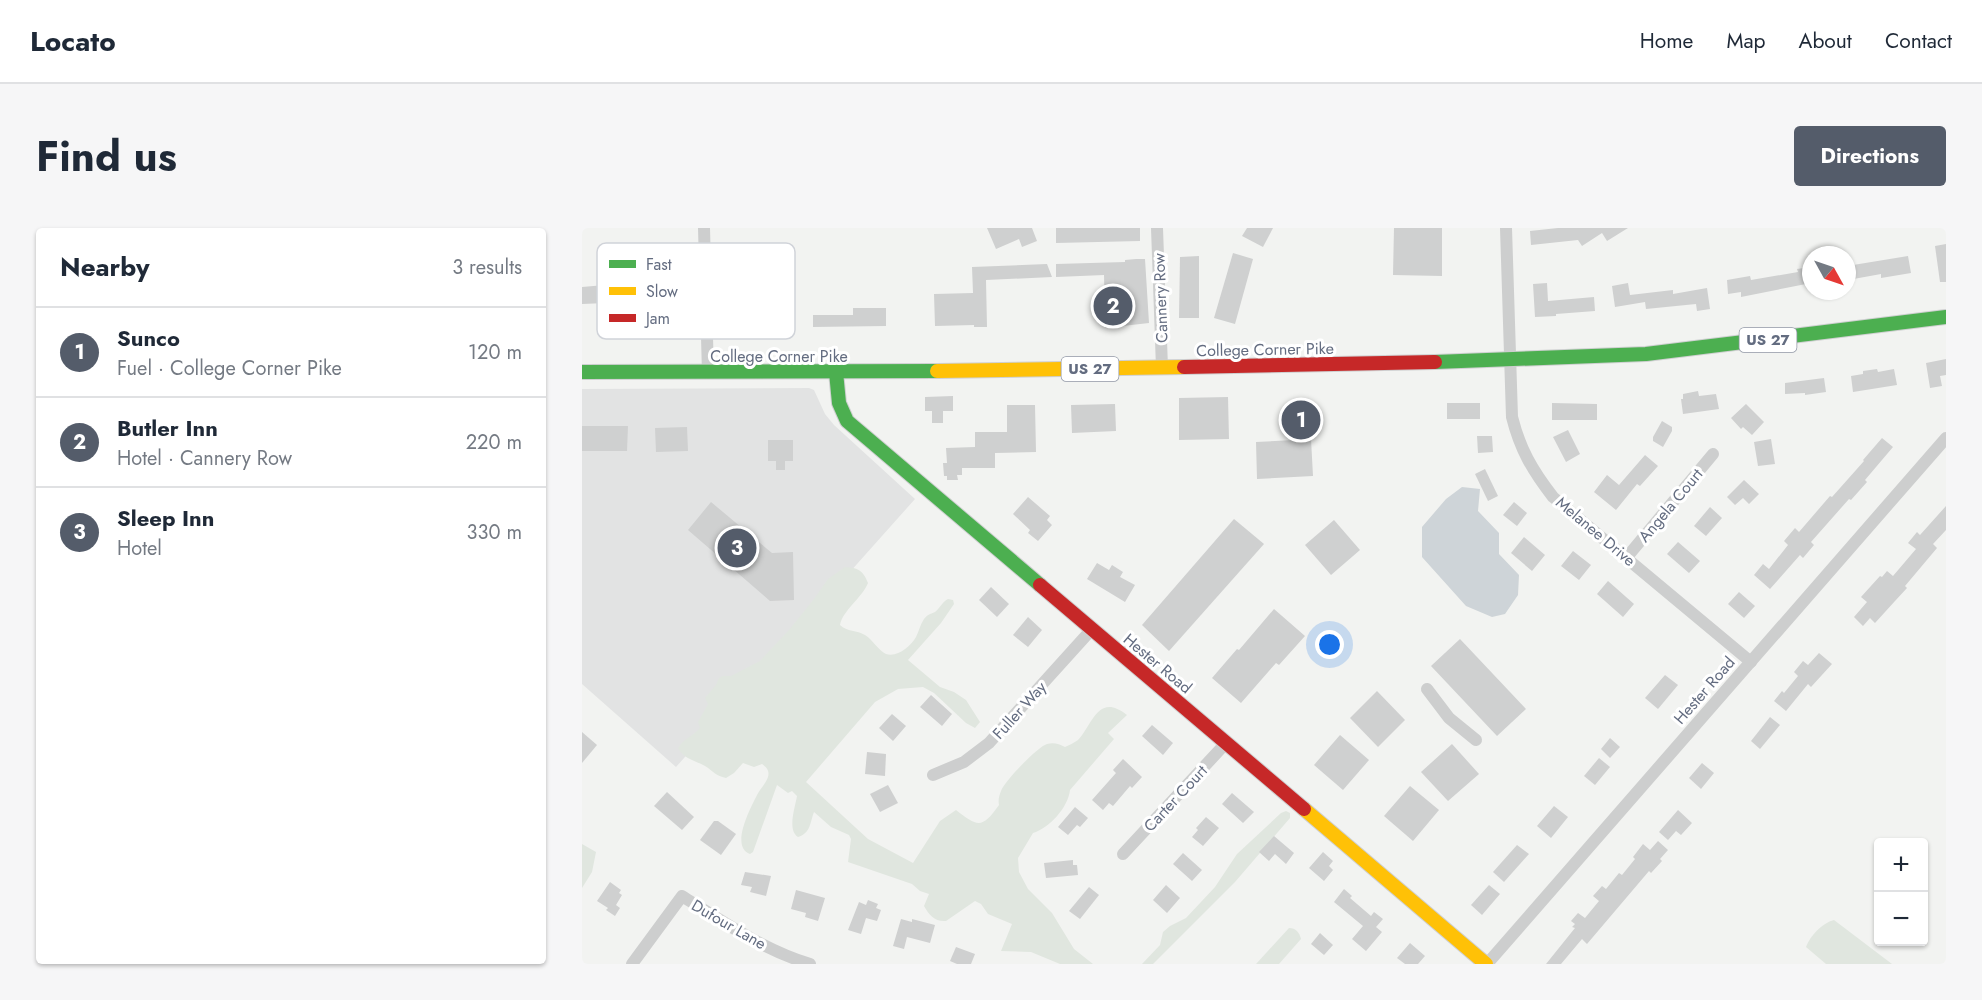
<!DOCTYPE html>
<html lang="en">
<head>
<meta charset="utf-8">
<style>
  body { margin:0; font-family:Jost,sans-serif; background:#f6f6f7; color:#1f2937 }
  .controls { position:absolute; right:18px; bottom:18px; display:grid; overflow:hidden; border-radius:6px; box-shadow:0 2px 4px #0004 }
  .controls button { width:54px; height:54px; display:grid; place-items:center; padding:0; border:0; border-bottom:2px solid #e0e1e3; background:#fff; color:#1f2937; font:30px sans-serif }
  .compass { position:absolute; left:1220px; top:18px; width:54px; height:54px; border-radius:50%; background:#fff; box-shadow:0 2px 4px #0004; rotate:130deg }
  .you { position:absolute; left:748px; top:417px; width:21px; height:21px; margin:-15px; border:4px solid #fff; border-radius:50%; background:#1a73e8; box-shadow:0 0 0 9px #1a73e833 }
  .badge { display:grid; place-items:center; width:39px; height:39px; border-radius:50%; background:#545c6a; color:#fff; font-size:20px; font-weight:700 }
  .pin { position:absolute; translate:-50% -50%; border:3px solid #fff; box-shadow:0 2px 6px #0006 }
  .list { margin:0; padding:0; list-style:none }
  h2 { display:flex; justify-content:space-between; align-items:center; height:78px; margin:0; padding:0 24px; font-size:26px }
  h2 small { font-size:20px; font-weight:400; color:#747a83 }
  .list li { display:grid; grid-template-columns:39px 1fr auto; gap:18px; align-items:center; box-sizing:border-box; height:90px; padding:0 24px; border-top:2px solid #e0e1e3 }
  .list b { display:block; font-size:22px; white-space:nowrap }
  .list p { margin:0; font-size:20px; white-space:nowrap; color:#747a83 }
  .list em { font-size:20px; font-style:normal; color:#747a83 }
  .map { position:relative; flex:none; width:1364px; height:736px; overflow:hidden; border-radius:6px }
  header { display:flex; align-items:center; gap:36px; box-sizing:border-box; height:84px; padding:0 30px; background:#fff; border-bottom:2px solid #e0e1e3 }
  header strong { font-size:28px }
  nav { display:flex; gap:33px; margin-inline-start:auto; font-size:21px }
  .intro { display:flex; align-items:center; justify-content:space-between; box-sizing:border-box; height:144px; padding:0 36px }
  h1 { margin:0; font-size:42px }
  .button { padding:15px 27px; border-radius:6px; background:#545c6a; color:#fff; font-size:21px; font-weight:700 }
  main { display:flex; gap:36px; padding:0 36px }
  aside { flex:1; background:#fff; border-radius:6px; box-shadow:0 2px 4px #0004 }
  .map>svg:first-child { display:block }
</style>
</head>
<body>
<header>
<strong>Locato</strong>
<nav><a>Home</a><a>Map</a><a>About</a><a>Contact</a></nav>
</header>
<div class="intro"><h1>Find us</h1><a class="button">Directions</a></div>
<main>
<aside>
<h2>Nearby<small>3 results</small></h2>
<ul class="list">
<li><span class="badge">1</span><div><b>Sunco</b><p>Fuel · College Corner Pike</p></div><em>120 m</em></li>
<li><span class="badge">2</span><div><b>Butler Inn</b><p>Hotel · Cannery Row</p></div><em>220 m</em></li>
<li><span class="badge">3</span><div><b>Sleep Inn</b><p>Hotel</p></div><em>330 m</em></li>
</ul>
</aside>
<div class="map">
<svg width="1364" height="736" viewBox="0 0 1364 736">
  <rect width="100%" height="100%" fill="#f2f3f1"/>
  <path fill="#e2e3e3" d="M227,160l5,2 11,24 9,11 81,74 -239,268 -94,-83v-295z"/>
  <g fill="#e0e6df">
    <path d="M263,339c13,1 18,3 23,16 -6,15 -25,27 -28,42 7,7 17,5 25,10 8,5 13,15 21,19 11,4 25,-8 30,-17 3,-6 4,-12 8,-18 3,-4 6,-5 11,-7 5,-4 7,-10 13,-13l5,1 1,4 -13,19 -33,37 32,27 14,5 12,8 14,22 -5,6 -9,-5 -32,-30 -11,-6 -25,2 -23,13 -69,80 62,57 45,24 27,-42 16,-11c22,17 26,19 43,-5 -1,-5 0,-9 2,-14 4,-10 36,-44 46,-47 7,-2 12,0 18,3 4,-2 9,-4 13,-7 15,-16 20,-48 49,-25l-19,18 6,6 -44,51c-2,18 -21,38 -37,43l-15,25 1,14 9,17 24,24 22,36 19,15h-33l-29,-12 -30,-1 11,-27 -24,-10 -7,-10 -6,-3 -29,20c-11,1 -17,-6 -22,-15l5,-12 -9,-3 -8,-7 -64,-22 3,-23 -2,-4 -18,-8 -17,-15c-4,10 -3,21 -16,25 -11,-7 -3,-29 -1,-41l-5,-5 -4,2 -11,-8 -24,67 -3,2c-20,-7 0,-45 7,-59 5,-10 20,-21 5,-31l-8,3 -11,-4 -9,10 -8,5c-10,-2 -13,-7 -21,-12 -11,-6 -21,-7 -27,-18 6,-10 14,-11 22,-20l-2,-6 10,-18 -3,-6 11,-13 3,-7 4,-2h8l29,-15 29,-31 25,-31 14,-20z"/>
    <path d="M704,583l4,2v5l-55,64 -82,82h-11l18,-19 3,-13 7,-6 16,-8 29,-31 22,-33 44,-41z"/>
    <path d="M0,616l14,8 -4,20 -10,16z"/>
    <path d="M1252,692l58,44h-66l-20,-17c4,-11 16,-24 28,-27z"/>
    <path d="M707,700c7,0 10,4 12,11l-22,25h-23z"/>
  </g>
  <path fill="#ced4d8" d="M880,259l18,2 -2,22 21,22v21l20,21 -1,20 -13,19 -13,3 -26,-11 -44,-49v-30l24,-28z"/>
  <g fill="#cfd0d0">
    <path d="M405,0h45l5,13 -15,6 -3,-8 -23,10z"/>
    <path d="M474,0h84v13l-84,2z"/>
    <path d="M665,0h26l-10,19 -21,-11z"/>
    <path d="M812,0h48v48l-49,-1z"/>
    <path d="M976,0h70l-21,13 -5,-8 -20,13 -4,-6 -47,5 -1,-14z"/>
    <path d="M1364,16v38h-6l-5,-36z"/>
    <path d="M651,25l20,6 -18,65 -21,-6z"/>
    <path d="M617,28v62h-20l1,-61z"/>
    <path d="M1326,28l3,17 -30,5v-4l-33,6 -1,-14z"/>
    <path d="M554,31h9l4,64 -44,5 -1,-53 -48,2v-13l69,-2v-2z"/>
    <path d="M465,36l5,13 -66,3 1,47h-13v-2l-39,1 -1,-32 39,-1 -1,-26z"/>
    <path d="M1229,39v16l-70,14v-5l-13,2 -1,-14 23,-4 1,4 47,-8 -1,-3z"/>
    <path d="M58,43l1,19 -35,2v11l-24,1v-17l23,-2 -1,-12z"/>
    <path d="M965,55l1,18 46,-4 1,14 -39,3v2l-21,1 -2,-33z"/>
    <path d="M1046,55l2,12 43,-5v4l34,-6 3,21 -13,2 -1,-7 -50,5 -1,-7 -30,5 -3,-21z"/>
    <path d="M271,80h33v18l-73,1v-12h40z"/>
    <path d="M1364,131v16l-6,1 2,10 -12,2 -4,-25z"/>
    <path d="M1295,141l1,3 16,-3 3,16 -44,7 -2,-16 12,-2v-3z"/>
    <path d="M1242,150l2,14 -21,3v-2l-20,1v-11z"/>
    <path d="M1116,163l1,5 17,-2 3,15 -36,5 -2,-15h2v-5z"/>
    <path d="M371,168v15h-10v12h-11v-12h-7v-14z"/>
    <path d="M646,169l1,42 -50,1v-42z"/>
    <path d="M711,175h16v36h2l2,37 -56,3 -1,-37 38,-2z"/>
    <rect x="865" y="175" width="33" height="16"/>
    <path d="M970,175l45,1v16h-45z"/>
    <path d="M533,176l1,27 -44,2 -1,-28z"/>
    <path d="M1164,176l18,18 -12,13 -9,-8 -2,2 -10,-11z"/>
    <path d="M425,177h28l1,47 -41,1v15h-33v7h-5l1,5h-11v-4h-3l-1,-13h4l-1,-15 29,-1v-15h32z"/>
    <path d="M1080,193l10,6v4l-9,16 -10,-6v-4z"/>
    <path d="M0,198h46l-1,25h-45z"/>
    <path d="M105,199l1,24 -32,1 -1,-24z"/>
    <path d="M986,202l12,24 -14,8 -13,-25z"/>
    <path d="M895,208h15l1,16 -15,1z"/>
    <path d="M1300,210l11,9 -28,33 2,2 -16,18 -2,-1 -38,43 3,3 -11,13 -3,-3 -30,34 -16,-14 9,-11 6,5 19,-24 -4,-4 11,-13 4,4 31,-36 2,1 32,-36 -1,-1z"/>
    <path d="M1189,211l4,25 -17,2 -4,-24z"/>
    <path d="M186,212h25v21h-8v9h-9v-9h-8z"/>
    <path d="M1063,227l13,11 -18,20 -3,-2 -21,26 -22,-18 13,-17 12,10z"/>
    <path d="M903,241l13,27 -10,5 -13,-27z"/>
    <path d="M1162,252l15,14 -10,10 -6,-6 -8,7 -8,-8z"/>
    <path d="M446,269l22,19 -3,4 5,5 -14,16 -10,-8 2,-3 -17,-16z"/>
    <path d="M129,274l61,51 21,-1 1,48 -24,1 -82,-71z"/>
    <path d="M932,274l13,11 -10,13 -14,-11z"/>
    <path d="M1364,278v24l-13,14 4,4 -32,38 2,2 -12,13 -20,22 -5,-5 -7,8 -9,-9 13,-15 -6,-5 19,-21 2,1 5,-6 6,5 23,-27 -8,-6 9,-11 3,3z"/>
    <path d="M1128,279l12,11 -16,18 -12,-10z"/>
    <path d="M652,291l30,25 -95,107 -27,-26z"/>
    <path d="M752,292l26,30 -29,25 -26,-30z"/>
    <path d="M942,309l21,18 -13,16 -21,-18z"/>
    <path d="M1096,314l22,19 -11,12 -22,-19z"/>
    <path d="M991,323l18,14 -12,15 -18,-14z"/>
    <path d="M515,335l12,7 3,-5 11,7 -3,5 15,8 -10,17 -38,-23z"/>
    <path d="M1026,353l26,23 -11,13 -26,-23z"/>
    <path d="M409,359l18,17 -12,13 -18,-17z"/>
    <path d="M1157,364l16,14 -11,12 -16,-14z"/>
    <path d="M692,381l31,27 -26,29 -3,-2 -35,40 -29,-25 25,-29 2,1z"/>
    <path d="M446,389l14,13 -14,17 -15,-12z"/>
    <path d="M878,411l66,70 -29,27 -66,-70z"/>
    <path d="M1237,425l13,11 -21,23 -3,-3 -22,27 -12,-10 8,-10 2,2 14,-17 -4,-4 9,-11 5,4z"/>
    <path d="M1083,447l13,10 -20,24 -13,-11z"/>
    <path d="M795,463l28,29 -27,27 -28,-29z"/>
    <path d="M349,467l21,19 -10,12 -22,-19z"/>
    <path d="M310,486l14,12 -13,15 -14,-13z"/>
    <path d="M1188,489l10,8 -20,24 -9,-8z"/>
    <path d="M570,497l21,18 -10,12 -21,-19z"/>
    <path d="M0,504l15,13 -15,18z"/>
    <path d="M758,507l29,25 -26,30 -29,-25z"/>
    <path d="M1028,510l10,9 -10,11 -9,-9z"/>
    <path d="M870,516l27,30 -31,27 -27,-29z"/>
    <path d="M285,524l19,2 -1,22 -20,-2z"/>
    <path d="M1017,530l11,9 -15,18 -11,-9z"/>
    <path d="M541,531l19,18 -10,11 -2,-2 -17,20 -4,-3 -6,7 -11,-10 24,-27 -3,-3z"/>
    <path d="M1120,535l12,10 -13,16 -12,-11z"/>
    <path d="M306,557l10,18 -18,9 -10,-18z"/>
    <path d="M828,558l29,24 -26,31 -29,-25z"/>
    <path d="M85,564l27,25 -12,13 -28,-24z"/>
    <path d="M650,565l22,19 -11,11 -21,-19z"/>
    <path d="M972,578l14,11 -17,21 -14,-12z"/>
    <path d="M493,579l13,11 -8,9 -3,-2 -9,10 -10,-8z"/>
    <path d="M1096,582l14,13 -11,12 -5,-4 -8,9 -9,-8z"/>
    <path d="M624,589l13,11 -16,18 -11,-9 6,-7 -2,-2z"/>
    <path d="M132,593h4l18,13 -15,21 -21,-15z"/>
    <path d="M692,608l20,17 -8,11 -11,-10 -6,7 -10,-9z"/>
    <path d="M1076,613l10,9 -8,9 2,2 -11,12 -2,-2 -62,73 -5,-5 -21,25h-15l29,-36 -3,-1 3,-3 -4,-3 7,-8 7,5 14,-17 -6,-5 9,-10 4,3 13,-16 3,2 13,-16 -2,-2 10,-13 7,6z"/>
    <path d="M935,617l12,9 -25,28 -11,-10z"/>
    <path d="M741,624l10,9 -4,5 4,4 -9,11 -15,-13z"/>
    <path d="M601,625l19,17 -10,11 -19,-17z"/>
    <path d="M491,632v5h4l1,10 -32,3 -2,-15z"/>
    <path d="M163,644l26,4 -5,20 -16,-4 2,-5 -11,-2z"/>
    <path d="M28,654l11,8 -2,3 3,2 -6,10 4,3 -5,8 -9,-6 2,-2 -11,-7z"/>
    <path d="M584,657l14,13 -13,15 -14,-13z"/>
    <path d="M907,657l11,9 -18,21 -11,-10z"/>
    <path d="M507,659l10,8 -19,24 -11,-8z"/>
    <path d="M762,661l8,7 -2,2 21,18 3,-4 9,7 -7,8 6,5 -16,19 -14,-12 11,-13 -29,-24z"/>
    <path d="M214,662l29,8 -7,23 -13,-4 1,-4 -15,-4z"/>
    <path d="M286,672l10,4 -2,4 5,2 -4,11 -11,-3 -5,16 -13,-4 11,-28 7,3z"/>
    <path d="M319,691l11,3v-3l23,6 -5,18 -23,-6 -3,12 -11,-3z"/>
    <path d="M738,705l13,12 -9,10 -13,-11z"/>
    <path d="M828,715l15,13 -7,8h-13l-8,-6z"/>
    <path d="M374,719l19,7 -4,10h-14l-7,-3z"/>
  </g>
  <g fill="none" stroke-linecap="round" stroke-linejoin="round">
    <defs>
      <g id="fast">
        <path d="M853,134l211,-8 300,-37"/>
        <path d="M0,144l355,-1"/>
        <path d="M254,144l3,31 8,18 193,164"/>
      </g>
      <g id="slow">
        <path d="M355,143l247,-4"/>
        <path d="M722,581l182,155"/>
      </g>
      <g id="jam">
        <path d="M602,139l251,-5"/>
        <path d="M458,357l264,224"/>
      </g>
    </defs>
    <use href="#fast" stroke="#cfd0d1" stroke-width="16"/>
    <use href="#slow" stroke="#cfd0d1" stroke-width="16"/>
    <use href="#jam" stroke="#cfd0d1" stroke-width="16"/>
    <g stroke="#cdcece" stroke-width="12">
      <path d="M122,0l4,145"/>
      <path d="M575,0l5,140"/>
      <path d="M924,0l6,189c8,32 20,53 41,80l198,165"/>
      <path d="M1045,329l86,-103"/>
      <path d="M845,461l22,29 27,22"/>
      <path d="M351,547l31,-13 25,-19 103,-114"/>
      <path d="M541,626l103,-111"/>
      <path d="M50,736l50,-68c41,26 82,54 128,68"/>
      <path d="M905,736l459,-526"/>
    </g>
    <use href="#fast" stroke="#4caf50" stroke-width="14"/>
    <use href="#slow" stroke="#ffc107" stroke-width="14"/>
    <use href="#jam" stroke="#c62828" stroke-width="14"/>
  </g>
  <g text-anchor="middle" stroke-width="6" stroke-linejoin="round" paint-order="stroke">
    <g fill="#fff" stroke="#9298a6" stroke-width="1.5">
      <rect x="1157.5" y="100" width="57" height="24" rx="4.5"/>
      <rect x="479.5" y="129" width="57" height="24" rx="4.5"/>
    </g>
    <g font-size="15" font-weight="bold" fill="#636c80">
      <text x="1186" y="117">US 27</text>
      <text x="508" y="146">US 27</text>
    </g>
    <g font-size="16" fill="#636c80" stroke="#fff">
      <text transform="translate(578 70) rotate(-92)" y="6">Cannery Row</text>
      <text transform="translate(683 121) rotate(-1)" y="6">College Corner Pike</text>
      <text x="197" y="134">College Corner Pike</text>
      <text transform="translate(1088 277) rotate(-50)" y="6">Angela Court</text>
      <text transform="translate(1014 303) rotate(40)" y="6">Melanee Drive</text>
      <text transform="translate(576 435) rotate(40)" y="6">Hester Road</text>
      <text transform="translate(1122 462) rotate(-49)" y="6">Hester Road</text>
      <text transform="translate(437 482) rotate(-48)" y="6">Fuller Way</text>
      <text transform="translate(593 570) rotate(-47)" y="6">Carter Court</text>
      <text transform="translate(147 696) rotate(30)" y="6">Dufour Lane</text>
    </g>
  </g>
  <rect x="15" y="15" width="198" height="96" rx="9" fill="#fff" stroke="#d0d3d9" stroke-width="1.5"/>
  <rect x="27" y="32" width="27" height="8" fill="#4caf50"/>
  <rect x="27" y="59" width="27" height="8" fill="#ffc107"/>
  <rect x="27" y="86" width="27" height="8" fill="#c62828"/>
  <g font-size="16" fill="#636c80">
    <text x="64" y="42">Fast</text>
    <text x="64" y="69">Slow</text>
    <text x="64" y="96">Jam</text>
  </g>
</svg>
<div class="controls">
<button>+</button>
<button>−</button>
</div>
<svg class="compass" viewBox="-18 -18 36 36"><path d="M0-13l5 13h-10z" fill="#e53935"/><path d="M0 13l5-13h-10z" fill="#747a83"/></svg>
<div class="you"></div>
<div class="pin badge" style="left:719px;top:192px">1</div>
<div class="pin badge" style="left:531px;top:78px">2</div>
<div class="pin badge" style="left:155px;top:320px">3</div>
</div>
</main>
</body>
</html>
